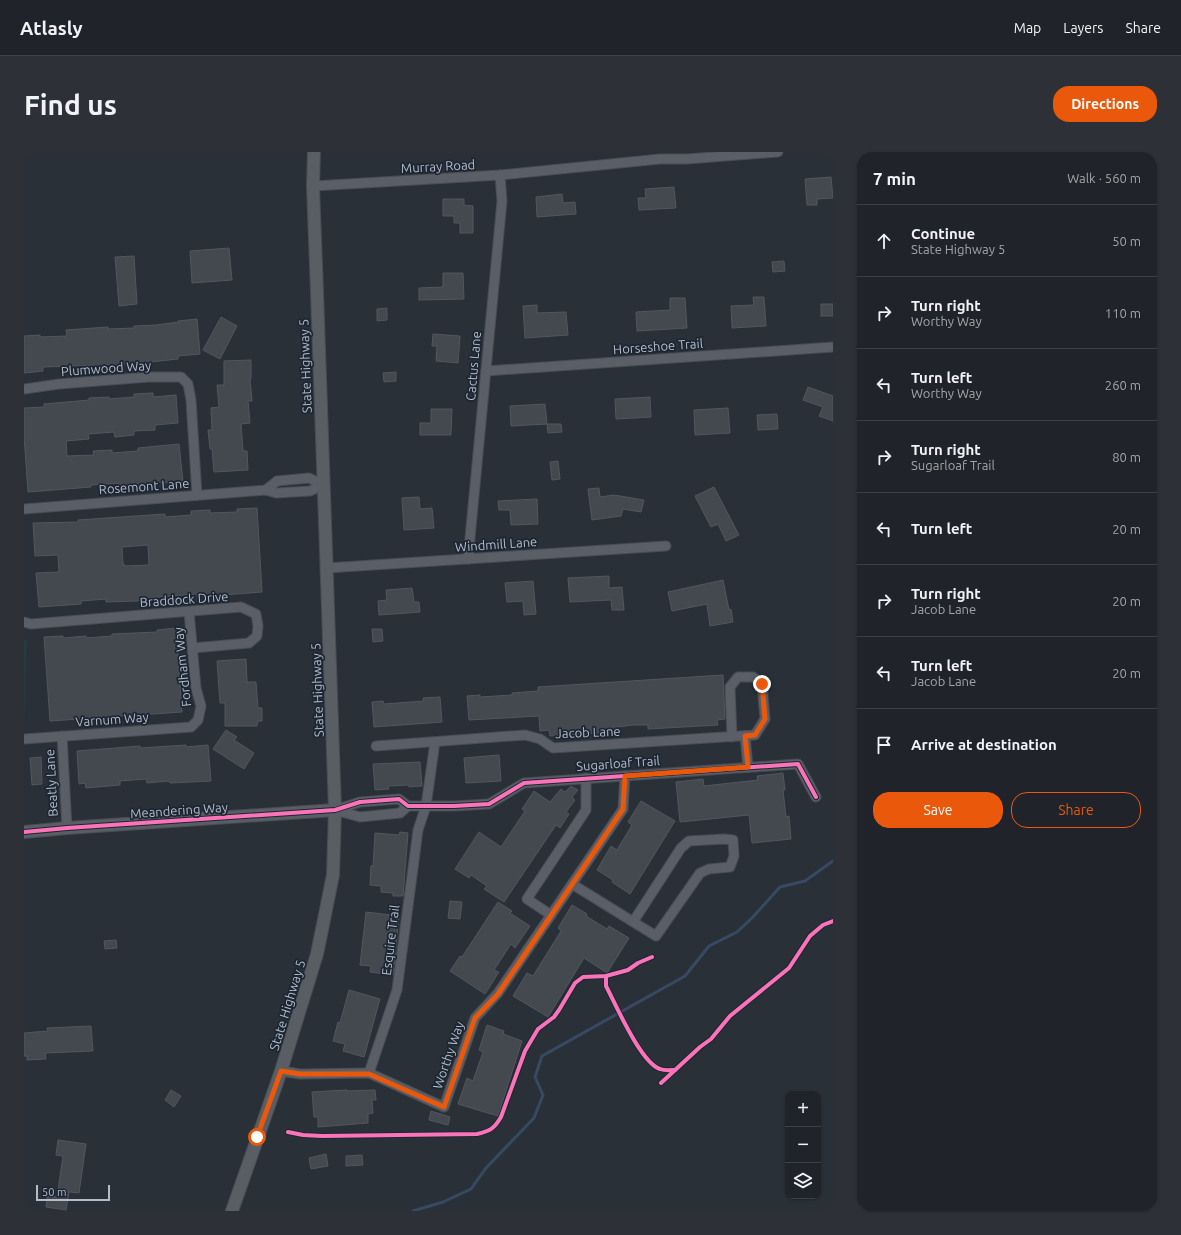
<!DOCTYPE html>
<html lang="en">
<head>
<meta charset="utf-8">
<style>
  body { margin:0; font-family:Ubuntu,sans-serif; background:#2d3036; color:#f1f3f6 }
  .controls { position:absolute; right:12px; bottom:12px; display:grid; overflow:hidden; border-radius:8px; box-shadow:0 1px 3px #0004 }
  .controls button { width:36px; height:36px; display:grid; place-items:center; padding:0; border:0; border-bottom:1px solid #3d4147; background:#20242a; color:#f1f3f6; font:20px sans-serif }
  .scale { position:absolute; left:12px; bottom:10px; width:74px; box-sizing:border-box; padding-left:4px; border:2px solid #b4bcc9; border-top:0; font-size:11px; line-height:14px; white-space:nowrap; color:#b4bcc9; -webkit-text-stroke:3px #1d2633; paint-order:stroke }
  .stop { position:absolute; width:12px; height:12px; margin:-9px; border:3px solid #ea580c; border-radius:50%; background:#fff }
  .stop.end { background:#ea580c; border-color:#fff; box-shadow:0 1px 4px #0008 }
  .list { margin:0; padding:0; list-style:none }
  h2 { display:flex; justify-content:space-between; align-items:center; height:52px; margin:0; padding:0 16px; font-size:17px }
  h2 small { font-size:13px; font-weight:400; color:#a2a4a8 }
  .list li { display:grid; grid-template-columns:26px 1fr auto; gap:12px; align-items:center; box-sizing:border-box; height:72px; padding:0 16px; border-top:1px solid #3d4147 }
  .list b { display:block; font-size:15px; white-space:nowrap }
  .list p { margin:0; font-size:13px; white-space:nowrap; color:#a2a4a8 }
  .list em { font-size:13px; font-style:normal; color:#a2a4a8 }
  .actions { display:flex; gap:8px; padding:12px 16px }
  .actions a { flex:1; padding:9px 0; border:1px solid #ea580c; border-radius:16px; text-align:center; font-size:14px; color:#ea580c }
  .actions .main { background:#ea580c; color:#fff }
  .icon { flex:none; width:22px; height:22px; fill:none; stroke:currentColor; stroke-width:2; stroke-linecap:round; stroke-linejoin:round }
  .map { position:relative; flex:none; width:809px; height:1059px; overflow:hidden; border-radius:16px }
  header { display:flex; align-items:center; gap:24px; box-sizing:border-box; height:56px; padding:0 20px; background:#20242a; border-bottom:1px solid #3d4147 }
  header strong { font-size:19px }
  nav { display:flex; gap:22px; margin-inline-start:auto; font-size:14px }
  .intro { display:flex; align-items:center; justify-content:space-between; box-sizing:border-box; height:96px; padding:0 24px }
  h1 { margin:0; font-size:28px }
  .button { padding:10px 18px; border-radius:16px; background:#ea580c; color:#fff; font-size:14px; font-weight:700 }
  main { display:flex; gap:24px; padding:0 24px }
  aside { flex:1; background:#20242a; border-radius:16px; box-shadow:0 1px 3px #0004 }
  .map>svg:first-child { display:block }
</style>
</head>
<body>
<header>
<strong>Atlasly</strong>
<nav><a>Map</a><a>Layers</a><a>Share</a></nav>
</header>
<div class="intro"><h1>Find us</h1><a class="button">Directions</a></div>
<main>
<div class="map">
<svg width="809" height="1059" viewBox="0 0 809 1059">
  <rect width="100%" height="100%" fill="#2a3038"/>
  <path fill="#273a3e" d="M0,488h3l-3,90z"/>
  <g fill="none" stroke-linecap="round" stroke-linejoin="round">
    <path stroke="#384963" stroke-width="3" d="M389,1059l30,-9 28,-13 15,-21 48,-50 9,-23 -8,-18 7,-21 143,-80 24,-30 28,-14 16,-15 27,-30 25,-6 28,-20"/>
  </g>
  <g fill="#444950" stroke="#52575f" fill-rule="evenodd">
    <path d="M807,25l2,21 -16,1v6h-10l-2,-26z"/>
    <path d="M650,35l2,21 -37,2 -1,-12h8l-1,-9z"/>
    <path d="M538,42l1,9 12,-1 1,12 -39,3 -1,-20z"/>
    <path d="M419,47h21v6l9,1v27h-13v-10h-6v-7h-11z"/>
    <path d="M205,96l3,32 -40,3 -2,-32z"/>
    <path d="M110,104l3,48 -18,2 -4,-49z"/>
    <path d="M760,109l1,10 -12,1 -1,-10z"/>
    <path d="M419,121h20l1,26 -45,1v-12l24,-1z"/>
    <path d="M729,145h11l2,29 -34,2 -1,-22 23,-1z"/>
    <path d="M646,146h15l2,30 -50,3 -1,-19 34,-2z"/>
    <rect x="797" y="152" width="12" height="12"/>
    <path d="M513,153v8l29,-1 2,23 -43,3 -2,-32z"/>
    <path d="M363,156v12l-10,1v-12z"/>
    <path d="M197,165l16,9 -17,33 -17,-9z"/>
    <path d="M173,167l3,35 -22,2v3l-46,5 -89,3v4l-19,2v-37l16,-1v2l27,-1 -1,-6 42,-3v2l26,-1v-2l22,-1 23,-3 -1,-1z"/>
    <path d="M409,182l27,2 -2,27 -22,-2 1,-15h-5z"/>
    <path d="M227,208v19h-1l2,22h-4l2,22 -9,1 2,27h4l1,19 -34,2 -2,-23h-2l-2,-19h4l-1,-22 8,-1 -2,-22h7v-24z"/>
    <path d="M372,220v9l-12,1 -1,-9z"/>
    <path d="M784,235l25,9v25l-14,-5 4,-9 -20,-7z"/>
    <path d="M129,241v4l23,-2 2,28 -23,2v5l-21,1v4l-19,2 -1,-5 -26,2 1,5 -23,2 1,15 27,-1 -1,-4 19,-1v3l26,-2v-3l41,-4 4,38 -65,3v-2l-27,2v2l-63,5 -4,-56v-28l20,-1v-3l45,-4v-2l20,-1v2l25,-2v-3z"/>
    <path d="M626,245l1,20 -35,2 -1,-20z"/>
    <path d="M521,252l2,20 -36,2 -1,-20z"/>
    <path d="M704,256l2,25 -35,2 -1,-25z"/>
    <path d="M407,257h21l-1,26h-31v-12h11z"/>
    <path d="M753,262l1,15 -20,1 -1,-15z"/>
    <path d="M523,272h14l1,8 -14,1z"/>
    <path d="M534,309l2,18 -8,1 -2,-18z"/>
    <path d="M690,335l25,48 -13,6 -8,-17 -7,3 -16,-31z"/>
    <path d="M575,336l1,9 14,-2 30,5 -3,12 -18,-3 -2,7 -29,4 -4,-31z"/>
    <path d="M395,345l1,12 12,-1 2,20 -30,2 -2,-32z"/>
    <path d="M513,347l1,25 -27,1 -1,-15h-11l-1,-9z"/>
    <path d="M233,356l5,84 -65,5v-3l-26,2 -23,2v2l-12,1 -30,1v-3l-25,2v3l-42,3 -3,-34 23,-1 -1,-17 -23,1 -2,-33 46,-1 -1,-2 87,-6v3l26,-2v-4l19,-1v3l27,-1v-3zM124,393l1,20 -25,1v-2l-1,1 -1,-18z"/>
    <path d="M585,424v12l13,-1 2,23h-12l-1,-10 -41,2 -2,-24z"/>
    <path d="M699,428l6,30 2,-1 2,13 -23,4 -3,-22 -35,7 -4,-19z"/>
    <path d="M509,429l3,33 -12,1 -1,-14 -16,1 -2,-19z"/>
    <path d="M388,436l2,14h5l1,10 -41,3 -1,-14 9,-1 -1,-10z"/>
    <path d="M152,476l6,84 -132,9 -6,-84 19,-1v2l23,-2v2l26,-2v-2l45,-2v-2z"/>
    <path d="M348,477h10l1,12 -10,1z"/>
    <path d="M222,507l1,23h9l2,26h4v13h-4l-1,5h-32v-23h-5l-3,-42z"/>
    <path d="M699,523l2,44 -8,1 1,5 -70,4v-4h-15l-16,2 1,5 -68,4 -1,-6 -9,1 -1,-15 -70,4 -2,-24 13,-1v2l32,-2v-2l26,-2v-4z"/>
    <path d="M416,545l2,25 -68,5 -2,-25 11,-1 1,3 40,-3 -1,-3z"/>
    <path d="M202,578l11,7 -3,3 20,13 -10,16 -31,-20z"/>
    <path d="M162,593v2l22,-2 3,36 -41,2 -1,-2 -22,2 -1,-4 -26,2v4l-34,3 -1,-5 -6,1 -2,-33 63,-5v2z"/>
    <path d="M475,603l2,26 -35,2 -2,-25z"/>
    <path d="M17,605l1,27 -10,1 -2,-27z"/>
    <path d="M396,610l2,24 -13,1v-2l-21,1 1,3 -14,1 -2,-26z"/>
    <path d="M759,621l2,17h-2l3,27 3,-1 2,23 -39,4 -3,-28 -69,7 -4,-40 27,-3 1,7 54,-6 -1,-4z"/>
    <path d="M547,634l7,4 -6,7 3,3 -9,12 3,2 -9,14 -4,-3 -52,77 -20,-13 3,-3 -16,-11 -2,3 -14,-9 24,-37 22,15 24,-36 -3,-2 12,-18 16,11 11,-13 4,3z"/>
    <path d="M617,649l34,20 -45,73 -18,-12 1,-2 -16,-10 14,-24 6,4 15,-25 -4,-3z"/>
    <path d="M376,680l8,1 -5,63h-10v-3l-12,-1v-6l-11,-1 1,-19h2l2,-33 24,2z"/>
    <path d="M426,749l12,1 -2,17 -12,-1z"/>
    <path d="M474,750l14,9 -2,2 20,13 -15,22 -4,-4 -17,26 5,2 -14,22 -35,-23 10,-15 2,1z"/>
    <path d="M548,753l15,9 -1,2 21,13 2,-3 20,12 -22,35 -23,-15 -36,59 -35,-21 14,-23 6,3 28,-45 -3,-3z"/>
    <path d="M342,760l33,4 -6,59 -23,-3 1,-6 -11,-1z"/>
    <path d="M92,788l1,8 -12,1 -1,-8z"/>
    <path d="M325,838l31,9 -16,58 -21,-6 2,-7 -12,-3 5,-19 2,1z"/>
    <path d="M463,873l17,6 -1,3 19,7 -24,75 -40,-12 9,-26 6,3 10,-29 -4,-2z"/>
    <path d="M67,874l2,25 -48,2 1,6 -19,1v-4h-3v-23l24,-2 -1,-3z"/>
    <path d="M147,938l10,6 -7,11 -9,-7z"/>
    <path d="M323,938v1l28,-1 1,10h-4l1,13 -5,1v9l-50,4v-10h-4l-2,-25z"/>
    <path d="M407,959l19,6 -2,8 -19,-5z"/>
    <path d="M34,988l28,4 -7,49 -10,-1 -3,18 -20,-3 1,-11 10,1 6,-41 -7,-1z"/>
    <path d="M302,1002l2,12 -17,3 -2,-11z"/>
    <path d="M338,1003l1,10 -17,1v-10z"/>
  </g>
  <g fill="none" stroke-linecap="round" stroke-linejoin="round">
    <defs>
      <g id="street">
        <path d="M289,34l187,-11 160,-16h27l91,-7"/>
        <path d="M462,219l347,-24"/>
        <path d="M0,237l35,-5 90,-7h32l7,7 3,16 6,95"/>
        <path d="M242,338l11,-9 32,-3 14,7"/>
        <path d="M0,357l242,-19 10,3 34,-2 13,-6"/>
        <path d="M444,407l34,-358 -2,-26"/>
        <path d="M303,416l339,-22"/>
        <path d="M0,470l7,2 210,-17 15,7 2,12 -1,10 -8,7 -56,5"/>
        <path d="M38,584l5,92"/>
        <path d="M721,584l3,31"/>
        <path d="M0,587l167,-12 7,-7 3,-14 -5,-18 -7,-76"/>
        <path d="M352,594l149,-11 15,4 13,9 202,-13 10,-16 -3,-35 -9,-7h-15l-8,10 2,50"/>
        <path d="M311,658l25,-8 39,-3 9,7h46l35,-2 35,-21 274,-19 18,33"/>
        <path d="M311,658l25,7 40,-4 8,-7"/>
        <path d="M548,732l84,52 44,-63 9,-4 21,-2 4,-11 -1,-16 -9,-1 -35,2 -8,7 -48,74"/>
        <path d="M527,763l-24,-16 59,-89v-32"/>
        <path d="M257,919l19,3 69,-1 75,34 31,-89 23,-25 125,-184 2,-33"/>
        <path d="M345,921l28,-83 21,-160 8,-24 9,-64"/>
      </g>
      <g id="secondary">
        <path d="M0,680l43,-4 268,-18"/>
        <path d="M208,1059l49,-140 36,-117 16,-79 2,-65 -18,-518 -4,-106 1,-34"/>
      </g>
    </defs>
    <use href="#street" stroke="#484c53" stroke-width="11"/>
    <use href="#secondary" stroke="#484c53" stroke-width="14"/>
    <use href="#street" stroke="#5a5e66" stroke-width="9"/>
    <use href="#secondary" stroke="#595d64" stroke-width="12"/>
    <defs>
      <g id="cycleway">
        <path d="M0,680l43,-4 268,-18 25,-8 39,-3 9,7h46l35,-2 35,-21 274,-19 18,33"/>
        <path d="M582,824v10c10,19 35,77 54,83 5,2 11,1 15,1"/>
        <path d="M637,931l39,-36 11,-8 19,-23 59,-48 21,-32 13,-11 10,-4"/>
        <path d="M264,980l15,3 19,1 155,-2c13,-3 17,-5 24,-17l24,-66 13,-22 16,-12 5,-7 16,-27 8,-6 23,-1 22,-6 10,-7 14,-6"/>
      </g>
    </defs>
    <use href="#cycleway" stroke="#1d2633" stroke-width="6"/>
    <use href="#cycleway" stroke="#fb73b8" stroke-width="4"/>
  </g>
  <g fill="none" stroke-linecap="round" stroke-linejoin="round">
    <path stroke="#ea580c" stroke-width="5" d="M233,985l24,-66 19,3h69l75,33 31,-89 23,-24 125,-185 2,-33 123,-9 -3,-31 10,-1 10,-16 -3,-35"/>
  </g>
  <g text-anchor="middle" stroke-width="3.5" stroke-linejoin="round" paint-order="stroke">
    <g font-size="13" fill="#b4bcc9" stroke="#1d2633">
      <text transform="translate(414 14) rotate(-3)" y="5">Murray Road</text>
      <text transform="translate(634 194) rotate(-4)" y="5">Horseshoe Trail</text>
      <text transform="translate(281 214) rotate(-92)" y="5">State Highway 5</text>
      <text transform="translate(449 214) rotate(-85)" y="5">Cactus Lane</text>
      <text transform="translate(82 216) rotate(-4)" y="5">Plumwood Way</text>
      <text transform="translate(120 334) rotate(-4)" y="5">Rosemont Lane</text>
      <text transform="translate(472 392) rotate(-4)" y="5">Windmill Lane</text>
      <text transform="translate(160 447) rotate(-4)" y="5">Braddock Drive</text>
      <text transform="translate(158 515) rotate(-96)" y="5">Fordham Way</text>
      <text transform="translate(293 538) rotate(-92)" y="5">State Highway 5</text>
      <text transform="translate(88 567) rotate(-4)" y="5">Varnum Way</text>
      <text transform="translate(564 580) rotate(-2)" y="5">Jacob Lane</text>
      <text transform="translate(594 611) rotate(-4)" y="5">Sugarloaf Trail</text>
      <text transform="translate(27 631) rotate(-93)" y="5">Beatly Lane</text>
      <text transform="translate(155 658) rotate(-4)" y="5">Meandering Way</text>
      <text transform="translate(366 788) rotate(-83)" y="5">Esquire Trail</text>
      <text transform="translate(263 853) rotate(-73)" y="5">State Highway 5</text>
      <text transform="translate(424 903) rotate(-71)" y="5">Worthy Way</text>
    </g>
  </g>
</svg>
<div class="controls">
<button>+</button>
<button>−</button>
<button><svg class="icon" aria-label="layers" viewBox="0 0 24 24"><path d="M12 4l9 5-9 5-9-5zM3 14l9 5 9-5"/></svg></button>
</div>
<div class="scale">50 m</div>
<div class="stop" style="left:233px;top:985px"></div>
<div class="stop end" style="left:738px;top:532px"></div>
</div>
<aside>
<h2>7 min<small>Walk · 560 m</small></h2>
<ul class="list">
<li><svg class="icon" aria-label="ahead" viewBox="0 0 24 24"><path d="M12 20V5M6 11l6-6 6 6"/></svg><div><b>Continue</b><p>State Highway 5</p></div><em>50 m</em></li>
<li><svg class="icon" aria-label="right" viewBox="0 0 24 24"><path d="M7 20v-9h11M14 6l5 5-5 5"/></svg><div><b>Turn right</b><p>Worthy Way</p></div><em>110 m</em></li>
<li><svg class="icon" aria-label="left" viewBox="0 0 24 24"><path d="M17 20v-9H6M10 6l-5 5 5 5"/></svg><div><b>Turn left</b><p>Worthy Way</p></div><em>260 m</em></li>
<li><svg class="icon" aria-label="right" viewBox="0 0 24 24"><path d="M7 20v-9h11M14 6l5 5-5 5"/></svg><div><b>Turn right</b><p>Sugarloaf Trail</p></div><em>80 m</em></li>
<li><svg class="icon" aria-label="left" viewBox="0 0 24 24"><path d="M17 20v-9H6M10 6l-5 5 5 5"/></svg><div><b>Turn left</b></div><em>20 m</em></li>
<li><svg class="icon" aria-label="right" viewBox="0 0 24 24"><path d="M7 20v-9h11M14 6l5 5-5 5"/></svg><div><b>Turn right</b><p>Jacob Lane</p></div><em>20 m</em></li>
<li><svg class="icon" aria-label="left" viewBox="0 0 24 24"><path d="M17 20v-9H6M10 6l-5 5 5 5"/></svg><div><b>Turn left</b><p>Jacob Lane</p></div><em>20 m</em></li>
<li><svg class="icon" aria-label="arrive" viewBox="0 0 24 24"><path d="M6 21V4h12l-3 4 3 4H6"/></svg><div><b>Arrive at destination</b></div></li>
</ul>
<div class="actions"><a class="main">Save</a><a>Share</a></div>
</aside>
</main>
</body>
</html>
